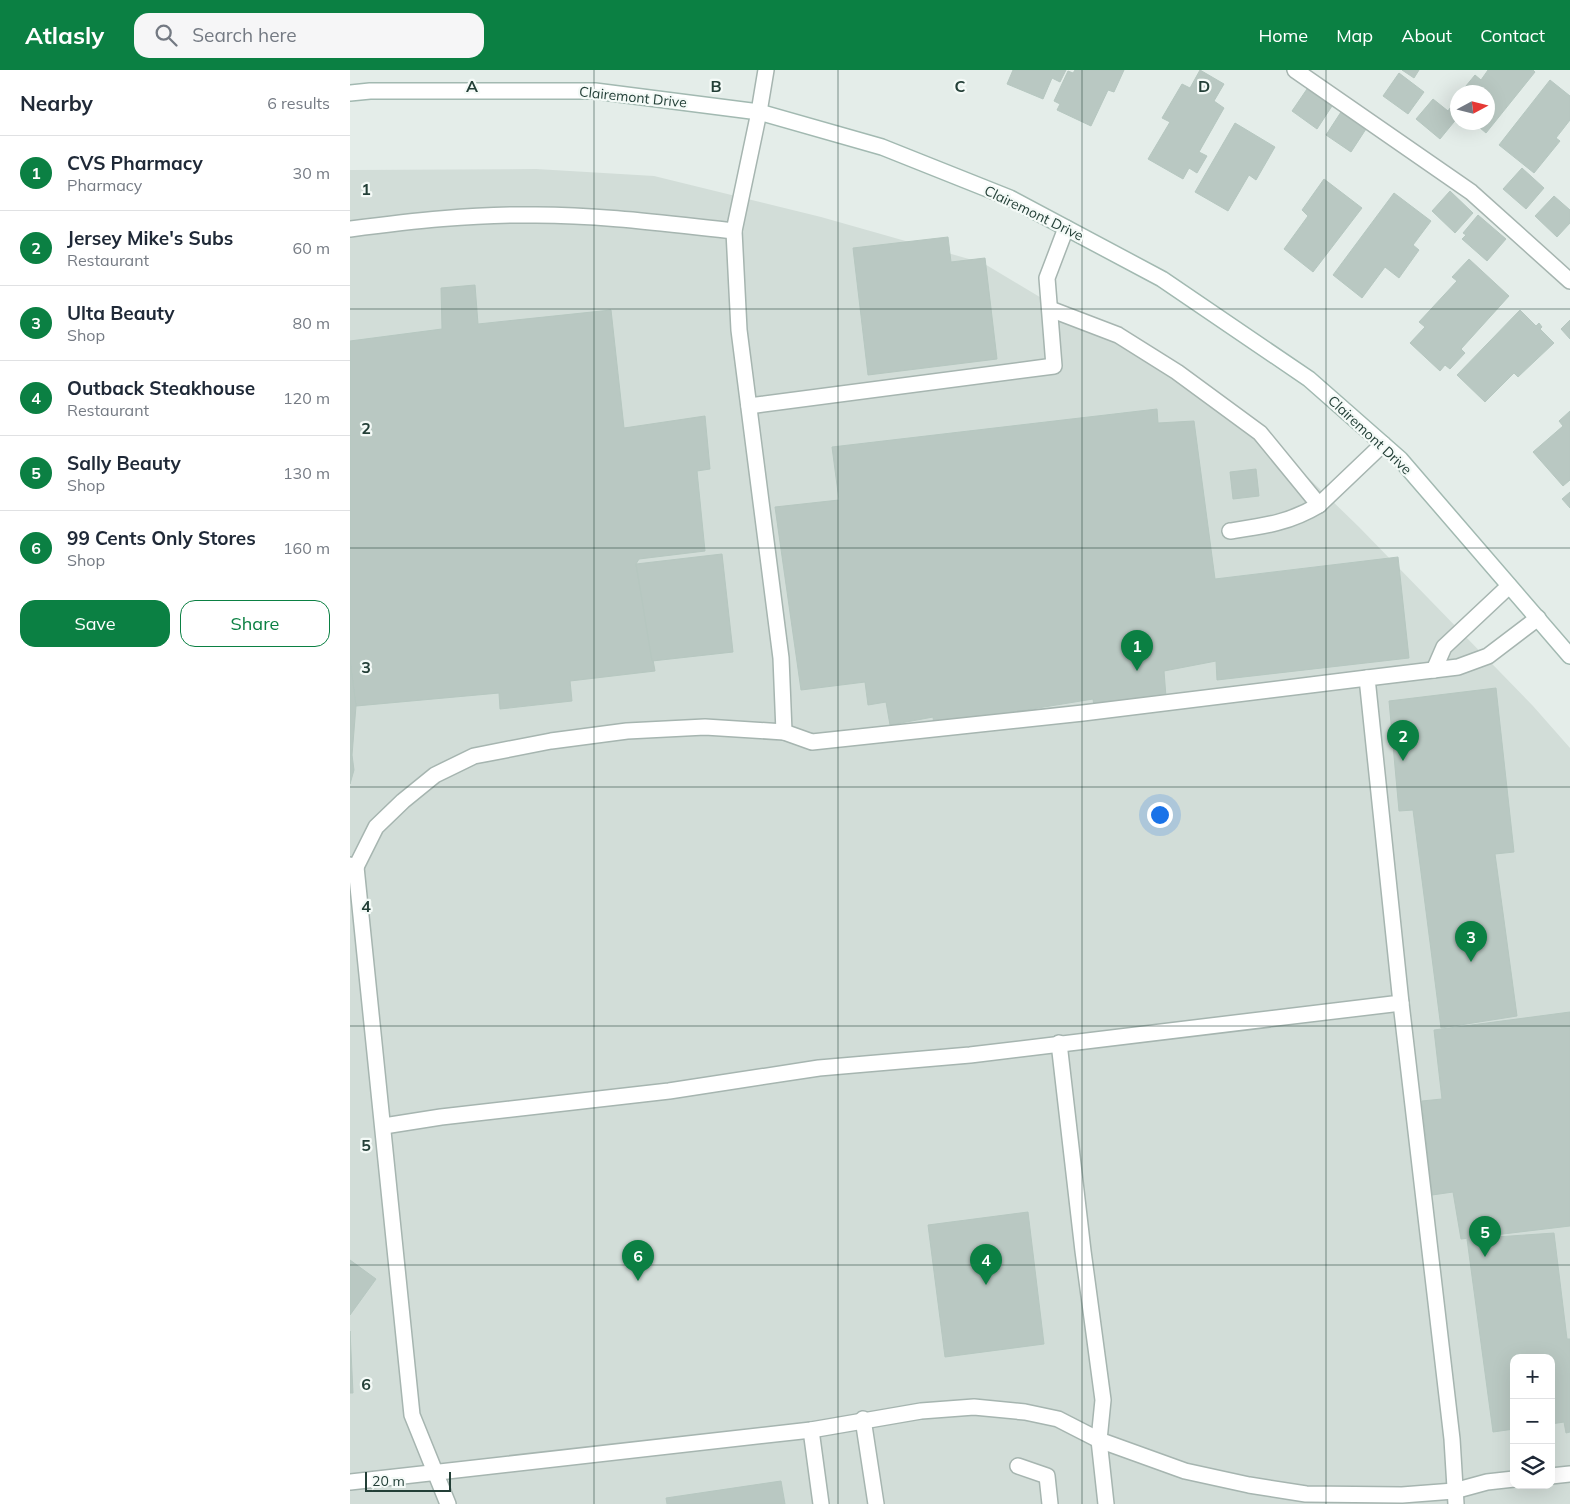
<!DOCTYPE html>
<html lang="en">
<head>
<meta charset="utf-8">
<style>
  body { margin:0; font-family:Mulish,sans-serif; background:#f6f6f7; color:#1f2937 }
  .controls { position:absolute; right:15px; bottom:15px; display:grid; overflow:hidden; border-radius:10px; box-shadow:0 5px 20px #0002 }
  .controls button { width:45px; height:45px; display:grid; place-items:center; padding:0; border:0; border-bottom:1px solid #e0e1e3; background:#fff; color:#1f2937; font:25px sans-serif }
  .compass { position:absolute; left:1100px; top:15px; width:45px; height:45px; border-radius:50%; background:#fff; box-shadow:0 5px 20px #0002; rotate:83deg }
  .scale { position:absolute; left:15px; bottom:12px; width:86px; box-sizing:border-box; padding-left:5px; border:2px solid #233f37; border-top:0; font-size:14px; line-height:18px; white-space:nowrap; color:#233f37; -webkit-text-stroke:4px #f4faf7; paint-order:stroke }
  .you { position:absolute; left:809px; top:744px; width:18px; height:18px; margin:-12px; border:4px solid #fff; border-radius:50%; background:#1a73e8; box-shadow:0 0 0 8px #1a73e833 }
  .badge { display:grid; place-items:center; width:32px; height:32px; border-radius:50%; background:#0b8043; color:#fff; font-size:16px; font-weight:700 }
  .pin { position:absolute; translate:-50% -41px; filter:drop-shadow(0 1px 2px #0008) }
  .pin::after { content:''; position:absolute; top:26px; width:18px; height:15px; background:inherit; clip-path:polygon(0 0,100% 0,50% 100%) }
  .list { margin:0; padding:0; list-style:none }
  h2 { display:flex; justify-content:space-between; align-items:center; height:65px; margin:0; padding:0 20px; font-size:21px }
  h2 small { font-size:16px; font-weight:400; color:#747a83 }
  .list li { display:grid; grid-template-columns:32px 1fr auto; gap:15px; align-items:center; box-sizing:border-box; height:75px; padding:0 20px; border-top:1px solid #e0e1e3 }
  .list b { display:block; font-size:19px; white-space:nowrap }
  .list p { margin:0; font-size:16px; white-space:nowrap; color:#747a83 }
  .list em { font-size:16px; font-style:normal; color:#747a83 }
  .actions { display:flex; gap:10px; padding:15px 20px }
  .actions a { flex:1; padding:11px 0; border:1px solid #0b8043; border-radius:15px; text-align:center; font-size:18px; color:#0b8043 }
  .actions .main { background:#0b8043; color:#fff }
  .icon { flex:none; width:28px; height:28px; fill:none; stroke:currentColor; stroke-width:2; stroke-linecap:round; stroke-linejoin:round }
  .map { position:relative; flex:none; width:1220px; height:1434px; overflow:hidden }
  header { display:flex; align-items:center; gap:30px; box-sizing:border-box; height:70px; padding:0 25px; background:#0b8043; color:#fff }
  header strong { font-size:24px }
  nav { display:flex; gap:28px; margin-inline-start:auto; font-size:18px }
  .search { width:350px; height:45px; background:#f6f6f7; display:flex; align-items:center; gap:12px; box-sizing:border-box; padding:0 18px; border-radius:15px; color:#747a83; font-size:19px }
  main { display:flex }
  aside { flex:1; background:#fff }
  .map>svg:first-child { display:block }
</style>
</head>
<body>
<header>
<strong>Atlasly</strong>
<div class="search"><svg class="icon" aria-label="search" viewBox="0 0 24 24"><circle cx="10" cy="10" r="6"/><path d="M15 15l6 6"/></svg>Search here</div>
<nav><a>Home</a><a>Map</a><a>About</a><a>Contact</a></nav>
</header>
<main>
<aside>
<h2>Nearby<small>6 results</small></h2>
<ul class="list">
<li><span class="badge">1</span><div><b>CVS Pharmacy</b><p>Pharmacy</p></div><em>30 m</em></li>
<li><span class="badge">2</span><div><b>Jersey Mike's Subs</b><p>Restaurant</p></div><em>60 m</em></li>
<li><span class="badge">3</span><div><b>Ulta Beauty</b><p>Shop</p></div><em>80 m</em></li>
<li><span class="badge">4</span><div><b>Outback Steakhouse</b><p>Restaurant</p></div><em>120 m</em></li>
<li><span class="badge">5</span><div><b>Sally Beauty</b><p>Shop</p></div><em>130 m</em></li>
<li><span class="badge">6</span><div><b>99 Cents Only Stores</b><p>Shop</p></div><em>160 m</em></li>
</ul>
<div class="actions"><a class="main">Save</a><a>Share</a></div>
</aside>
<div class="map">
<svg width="1220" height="1434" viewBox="0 0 1220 1434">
  <rect width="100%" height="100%" fill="#e4ede9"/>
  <path fill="#d2ddd8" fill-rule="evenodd" d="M186,99l118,7 167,41 162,46 272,163 104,101 174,179 37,42v756h-1220v-1334zM1164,1288h37v127h-37z"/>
  <g fill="#b9c8c2" stroke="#b6c7c0">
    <path d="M663,0h53l-6,12 -8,-4 -9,21 -36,-15z"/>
    <path d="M725,0h49l-10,22 -6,-2 -17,36 -34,-16 3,-6 -6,-3 14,-30 5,2z"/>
    <path d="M850,0l24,14 -10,17 10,7 -25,44 8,4 -10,17 -8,-5 -6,11 -35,-20 22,-37 -8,-4 20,-34 8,4z"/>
    <path d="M1052,0h17l-5,8z"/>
    <path d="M1138,0h45l2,2 -49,61 -13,-11h15v-30h-27l14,-17 6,5z"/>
    <path d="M1049,3l25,19 -16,22 -25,-18z"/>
    <path d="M1200,10l20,16v24l-14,18 4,3 -26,32 -35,-28z"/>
    <path d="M957,19l25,17 -15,23 -25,-18z"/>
    <path d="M1108,27v20l-18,22 -24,-20 17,-20 15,12z"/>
    <path d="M991,42l25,17 -15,23 -25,-17z"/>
    <path d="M885,53l40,24 -19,33 -7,-5 -21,36 -33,-19z"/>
    <path d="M1172,98l22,20 -18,21 -23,-20z"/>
    <path d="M974,109l38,29 -49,64 -29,-23 24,-33 -6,-6z"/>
    <path d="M1100,121l23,22 -18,20 -23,-22z"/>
    <path d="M1044,123l37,28 -18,24 6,5 -20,28 -14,-11 -23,31 -29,-23z"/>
    <path d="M1204,126l16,14v13l-13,14 -22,-21z"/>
    <path d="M1128,145l28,24 -19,22 -25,-22 4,-4 -3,-2z"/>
    <path d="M598,167l3,25 34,-4 12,101 -129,16 -15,-127z"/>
    <path d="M1119,189l40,37 -48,53 4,4 -15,16 -5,-4 -5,6 -30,-28 15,-16 -6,-5 38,-41 -5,-4z"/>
    <path d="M125,215l3,39 133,-14 13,118 81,-12 5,53 -13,2 8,80 -66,8 -3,5 19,107 -85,10 2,20 -72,8 -1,-16 -143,13 -6,-46v-319l92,-12 -1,-41z"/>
    <path d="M1170,240l16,16 3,-3 3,4 -2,2 14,14 -36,34 -4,-4 -29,29 -28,-27z"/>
    <path d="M1220,250v19l-9,-10z"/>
    <path d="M807,339l1,14 36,-2 21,158 183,-22 11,101 -192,22 -1,-19 -52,10 2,26 -72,9 -1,-7 -159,26 -1,-8 -43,8 -4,-23 -18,3 -3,-23 -64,8 -26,-183 64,-7 -7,-53z"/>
    <path d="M1220,341v69l-7,6 -30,-34 30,-26 -4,-5z"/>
    <path d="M906,399l3,27 -26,3 -3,-27z"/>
    <path d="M1220,422v16l-8,-9z"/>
    <path d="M372,484l11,98 -81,9 -16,-97z"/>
    <path d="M0,590l6,46 -4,49 2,15 -4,14z"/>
    <path d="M1146,618l18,164 -19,2 22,162 -76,12 -28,-218 -14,1 -10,-110z"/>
    <path d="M1220,942v214l-109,13 -8,-47 -21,3 -10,-94 20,-2 -8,-69z"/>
    <path d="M678,1142l16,132 -99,13 -17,-132z"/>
    <path d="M1204,1163l13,106h3v93l-4,1 -2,-11 -13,2v-66h-37v71l-21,3 -26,-193z"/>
    <path d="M0,1190l26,19 -26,36z"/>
    <path d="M0,1261l3,62h-3z"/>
    <path d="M431,1411l4,23h-118l-1,-6z"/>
  </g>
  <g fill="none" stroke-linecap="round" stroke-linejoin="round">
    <defs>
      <g id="lane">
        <path d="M945,0l176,122 99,89"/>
        <path d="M0,159c62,-8 123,-15 186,-14 66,0 132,9 198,16"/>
        <path d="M700,239l68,26 59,37 83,61 59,72 64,-61"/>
        <path d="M399,336l305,-40 -7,-88 19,-50"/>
        <path d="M880,461c34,-5 59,-8 89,-26"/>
        <path d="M1084,600l10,-23 65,-61"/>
        <path d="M434,662l28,10 271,-29 284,-35"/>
        <path d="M0,795l6,2 56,548 36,89"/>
        <path d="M6,797l20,-40 27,-26 32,-26 39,-19 77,-15 76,-10 78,-4 79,5 -3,-74 -42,-328 -5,-99 25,-119"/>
        <path d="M1051,933l51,436 4,65"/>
        <path d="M709,973l24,208 20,149 -4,40"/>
        <path d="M34,1056l57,-9 228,-26 150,-23 151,-13 431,-52 -34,-325 91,-11 30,-11 50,-38"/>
        <path d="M513,1349l13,85"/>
        <path d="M461,1360l10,74"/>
        <path d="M668,1396l29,10 3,28"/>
        <path d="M1201,1406l19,-2"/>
        <path d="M0,1412l461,-52 110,-19 53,-4 51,5 33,7 41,21 86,31 64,14 57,9 96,1 52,-4 33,-9 27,-3"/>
      </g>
      <g id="street">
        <path d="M409,42l7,-42"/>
        <path d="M749,1370l7,64"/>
      </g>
      <path id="secondary" d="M0,23l20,-2h225l164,21 123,35 128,51 152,81 147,100 91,80 170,197"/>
    </defs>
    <use href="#lane" stroke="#a6b5b0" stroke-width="18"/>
    <use href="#street" stroke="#a6b5b0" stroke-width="18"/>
    <use href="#secondary" stroke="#a2b9b1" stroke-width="18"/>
    <use href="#lane" stroke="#fff" stroke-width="15"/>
    <use href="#street" stroke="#fff" stroke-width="15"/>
    <use href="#secondary" stroke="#fff" stroke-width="15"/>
  </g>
  <path fill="none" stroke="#233f37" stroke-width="1" stroke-opacity="0.55" d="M244,0v1434M488,0v1434M732,0v1434M976,0v1434M0,239h1220M0,478h1220M0,717h1220M0,956h1220M0,1195h1220"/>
  <g text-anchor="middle" stroke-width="4.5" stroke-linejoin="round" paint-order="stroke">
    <g font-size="14" fill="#233f37" stroke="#f4faf7">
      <text transform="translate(283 27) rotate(6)" y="5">Clairemont Drive</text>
      <text transform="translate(684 143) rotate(26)" y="5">Clairemont Drive</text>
      <text transform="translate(1020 365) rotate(43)" y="5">Clairemont Drive</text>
    </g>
  </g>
  <g font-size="16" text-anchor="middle" font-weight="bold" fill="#233f37" stroke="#f4faf7" stroke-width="4.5" stroke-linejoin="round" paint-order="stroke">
    <text x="122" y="22">A</text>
    <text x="366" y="22">B</text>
    <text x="610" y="22">C</text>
    <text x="854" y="22">D</text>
    <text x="16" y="125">1</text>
    <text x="16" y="364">2</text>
    <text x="16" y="603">3</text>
    <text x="16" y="842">4</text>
    <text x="16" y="1081">5</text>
    <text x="16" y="1320">6</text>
  </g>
</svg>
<div class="controls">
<button>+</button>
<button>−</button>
<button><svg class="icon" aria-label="layers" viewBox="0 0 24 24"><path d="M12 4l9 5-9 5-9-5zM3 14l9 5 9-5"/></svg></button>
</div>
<svg class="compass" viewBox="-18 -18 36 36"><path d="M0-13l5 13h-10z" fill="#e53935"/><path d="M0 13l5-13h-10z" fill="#747a83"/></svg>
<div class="scale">20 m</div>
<div class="you"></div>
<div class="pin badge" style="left:787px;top:601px">1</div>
<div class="pin badge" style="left:1053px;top:691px">2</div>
<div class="pin badge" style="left:1121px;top:892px">3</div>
<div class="pin badge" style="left:636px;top:1215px">4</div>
<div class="pin badge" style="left:1135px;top:1187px">5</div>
<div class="pin badge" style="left:288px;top:1211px">6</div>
</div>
</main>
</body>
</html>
